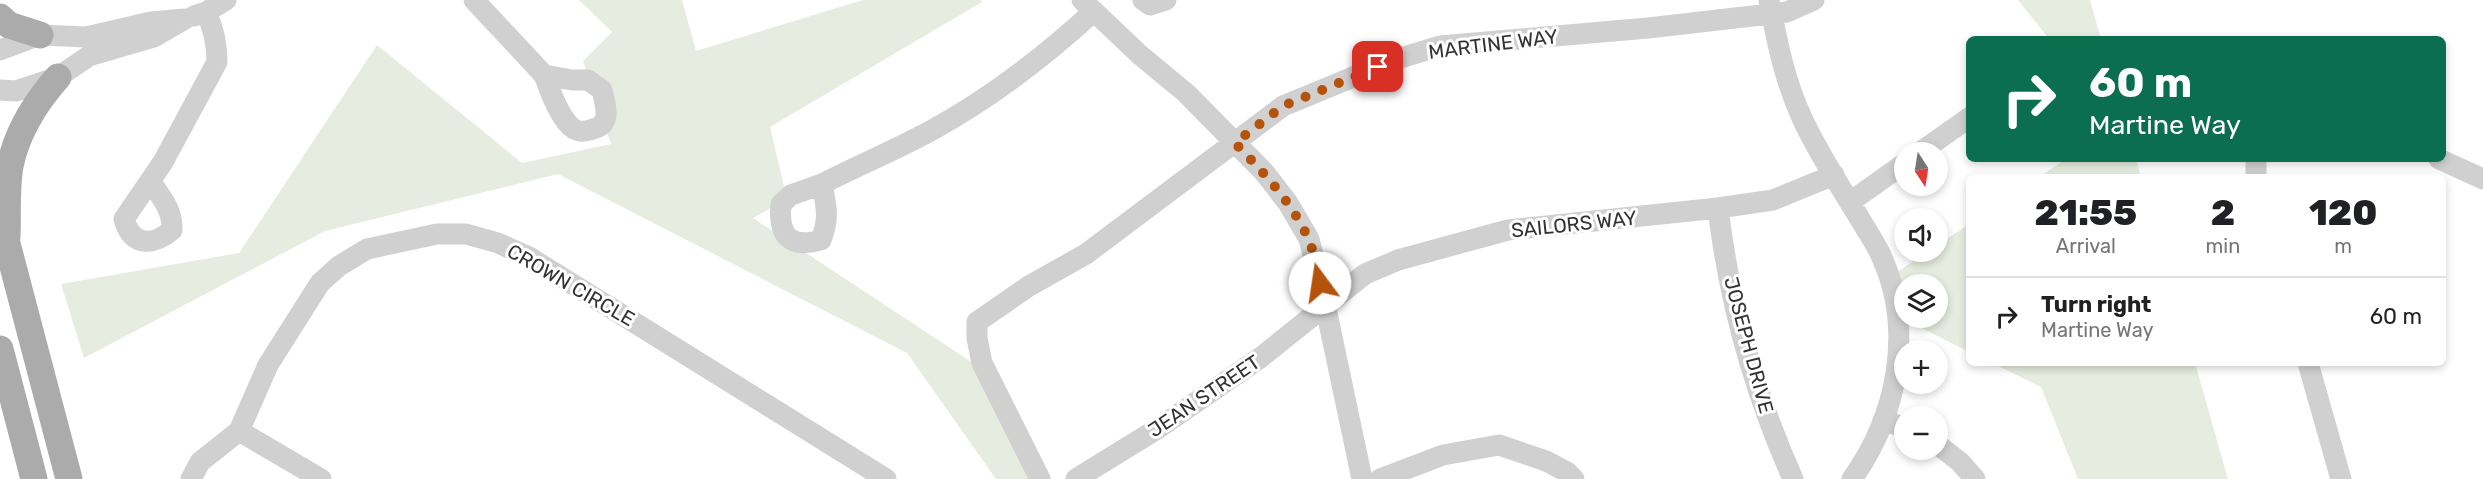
<!DOCTYPE html>
<html lang="en">
<head>
<meta charset="utf-8">
<style>
	:root { --surface:#fff; --page:#f6f6f6; --text:#202124; --muted:#757577; --line:#e0e0e0 }
	body { margin:0; font-family:Rubik,sans-serif; background:var(--page); color:var(--text); height:100vh; display:flex; flex-direction:column; font-size:22px; white-space:nowrap }
	* { box-sizing:border-box; margin:0 }
	p { font-size:20px; color:var(--muted) }
	.icon { flex:none; width:33px; height:33px; fill:none; stroke:currentColor; stroke-width:2; stroke-linecap:round; stroke-linejoin:round }
	.map { position:relative; flex:1; overflow:hidden }
	.drawer { position:absolute; left:1966px; top:174px; width:480px; height:192px; display:flex; flex-direction:column; background:var(--surface); border-radius:9px; box-shadow:0 3px 9px #0003 }
	.drawer>* { flex:none }
	.hud { position:absolute; left:1966px; top:36px; width:480px; height:126px; border-radius:9px; box-shadow:0 3px 9px #0003; background:#0b6e4f; color:#fff; overflow:hidden }
	.needle { width:39px; rotate:168deg }
	.tools { position:absolute; left:1894px; top:142px; display:grid; gap:12px }
	.tools a { display:grid; place-items:center; width:54px; height:54px; border-radius:50%; background:var(--surface); box-shadow:0 3px 9px #0003; font-size:30px }
	.pin { position:absolute; display:grid; place-items:center; width:51px; height:51px; color:#fff; margin:-26px; border-radius:12px; box-shadow:0 3px 9px #0006 }
	.me { position:absolute; width:66px; margin:-33px; rotate:346deg; stroke-linejoin:round; filter:drop-shadow(0 0 4px #0008) }
	.turn { display:flex; align-items:center; gap:21px; height:126px; padding:0 24px; font-size:27px }
	.turn .icon { width:78px; height:78px; stroke-width:2.5 }
	.turn b { display:block; font-size:42px; line-height:51px }
	.eta { display:flex; justify-content:space-evenly; align-items:center; height:102px; text-align:center }
	.eta b { font-size:36px; font-weight:800; line-height:42px }
	ul { padding:0; list-style:none }
	li { display:flex; align-items:center; gap:18px; height:78px; padding:0 24px; border-top:2px solid var(--line) }
	li div { flex:1 }
	li b { display:block; font-size:22px }
	li em { font-style:normal }
	.map>svg:first-child { display:block }
	.green { fill:#e6ecdf; fill-rule:evenodd }
	.lines { fill:none; stroke-linecap:round; stroke-linejoin:round }
	.minor { stroke:#d0d0d0; stroke-width:21 }
	.major { stroke:#ababab; stroke-width:27 }
	.route { stroke:#b45309; stroke-width:10; stroke-dasharray:0 18 }
	.labels { text-anchor:middle; stroke-width:6; stroke-linejoin:round; paint-order:stroke }
	.street-label { font-size:20px; fill:#333; stroke:#fff }
</style>
</head>
<body>
<div class="map">
<svg width="2483" height="479" viewBox="0 0 2483 479">
	<rect width="100%" height="100%" fill="#fff"/>
	<path class="green" d="M579,0H682L696,51L863,0H981L982,2L770,127L787,199L753,218L979,367L1030,479H996L907,353L558,174L325,231L84,358L61,284L239,253L377,45L522,163L611,144L583,61L612,32Z
		M2018,0H2090L2101,39H2046V35Z
		M2066,159H2136L2141,177H2039Z
		M1969,224V352L1902,318L1891,276L1927,252H1938V245ZM1905,285H1938V318H1905Z
		M1992,363H2195L2228,479H2078L2041,387Z"/>
	<g class="lines">
		<path class="minor" d="M474,0L544,75
			M1082,0L1140,55L1186,93L1264,172L1288,203L1309,239L1325,304L1362,479
			M1143,0L1150,5L1166,0
			M1769,0C1777,41 1784,79 1802,118C1819,155 1842,189 1863,224C1870,236 1878,247 1883,260C1914,332 1897,416 1852,479
			M194,16L206,12L226,0
			M0,50L40,35L86,37L151,22L185,19L154,37L89,56L58,77L16,91L0,90
			M544,75L572,80H588L602,90C605,105 613,124 593,129C586,131 581,133 574,129C560,120 550,91 544,75Z
			M1919,153L1970,117
			M2256,159V177
			M2439,159L2483,179
			M150,181L163,162L217,62C217,43 214,29 206,12
			M150,181C161,197 173,210 172,230C153,246 132,247 124,219Z
			M822,184C859,165 898,149 934,129C992,97 1044,57 1093,12
			M822,184C826,206 830,217 821,240C789,249 778,235 781,204L791,195Z
			M1850,202L1905,163
			M1718,208C1729,301 1755,394 1793,479
			M2308,363L2341,479
			M1883,420L1905,428
			M239,431L321,479
			M1938,445L1960,462L1975,479
			M191,479L200,462L239,431L268,365L320,283L339,266L367,249L437,234H466L498,243L529,257L886,479
			M1040,479L982,363L977,338V322L1029,286L1086,254L1283,106L1397,59L1440,46L1648,28L1787,12L1814,0
			M1076,479L1157,429L1260,358L1365,274L1398,260L1508,230L1718,208L1773,200L1834,175
			M1380,479L1443,455L1499,445L1546,461L1567,472L1574,479"/>
		<path class="major" d="M0,17L9,25L40,35
			M0,217L69,479
			M7,237C8,214 6,189 10,166C17,131 35,103 58,77
			M0,349L34,479"/>
	</g>
	<g class="lines">
		<path class="route" d="M1320,283C1316,268 1314,251 1308,238C1291,201 1263,172 1235,143L1283,106L1378,67"/>
	</g>
	<g class="labels">
		<g class="street-label">
			<text transform="translate(1493 44) rotate(-7)" y="7">MARTINE WAY</text>
			<text transform="translate(1574 224) rotate(-6)" y="7">SAILORS WAY</text>
			<text transform="translate(571 285) rotate(30)" y="7">CROWN CIRCLE</text>
			<text transform="translate(1749 345) rotate(75)" y="7">JOSEPH DRIVE</text>
			<text transform="translate(1204 396) rotate(-34)" y="7">JEAN STREET</text>
		</g>
	</g>
</svg>
<div class="tools">
<a><svg class="needle" viewBox="-14 -14 28 28"><path d="M0-13l5 13h-10z" fill="#e53935"/><path d="M0 13l5-13h-10z" fill="#757577"/></svg></a>
<a><svg class="icon" aria-label="sound" viewBox="0 0 24 24"><path d="M4 9h4l5-4v14l-5-4H4zM17 9q2 3 0 6"/></svg></a>
<a><svg class="icon" aria-label="layers" viewBox="0 0 24 24"><path d="M12 4l9 5-9 5-9-5zM3 14l9 5 9-5"/></svg></a>
<a>+</a>
<a>−</a>
</div>
<div class="pin" style="left:1378px;top:67px;background:#d93025"><svg class="icon" aria-label="arrive" viewBox="0 0 24 24"><path d="M6 21V4h12l-3 4 3 4H6"/></svg></div>
<svg class="me" style="left:1320px;top:283px" viewBox="-20 -20 40 40"><circle r="19" fill="#fff"/><path d="M0-13L10 11 0 6-10 11z" fill="#b45309"/></svg>
<div class="hud">
<div class="turn"><svg class="icon" aria-label="right" viewBox="0 0 24 24"><path d="M7 20v-9h11M14 6l5 5-5 5"/></svg><div><b>60 m</b>Martine Way</div></div>
</div>
<section class="drawer">
<div class="eta">
<div><b>21:55</b><p>Arrival</p></div>
<div><b>2</b><p>min</p></div>
<div><b>120</b><p>m</p></div>
</div>
<ul>
<li><svg class="icon" aria-label="right" viewBox="0 0 24 24"><path d="M7 20v-9h11M14 6l5 5-5 5"/></svg><div><b>Turn right</b><p>Martine Way</p></div><em>60 m</em></li>
</ul>
</section>
</div>
</body>
</html>
